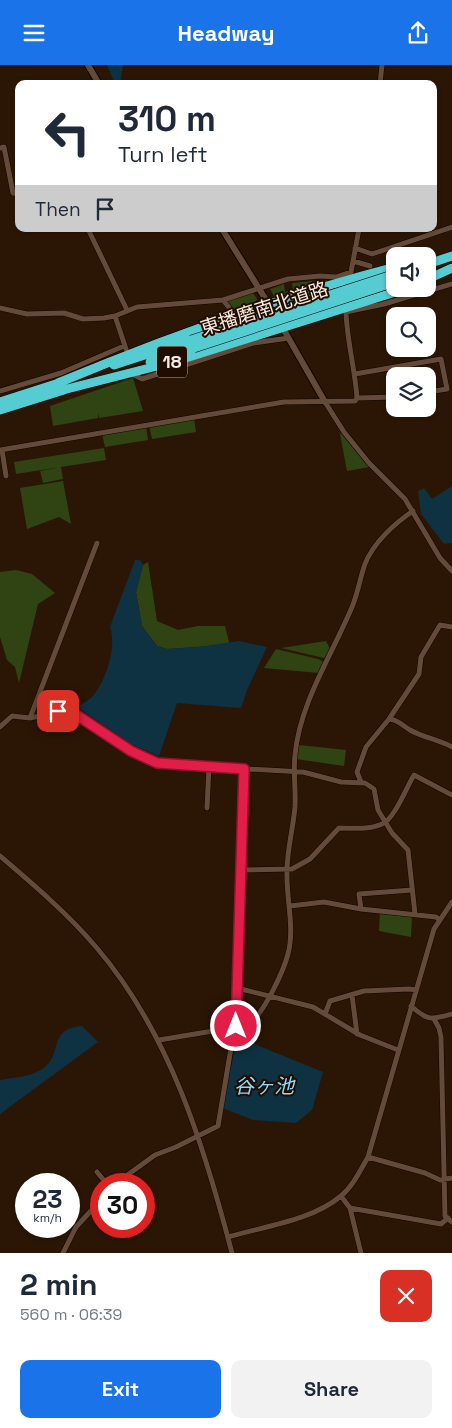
<!DOCTYPE html>
<html lang="en">
<head>
<meta charset="utf-8">
<style>
	:root { --surface:#fff; --page:#f2f2f3; --text:#1f2937; --muted:#747a83; --accent:#1a73e8 }
	body { margin:0; font-family:"Space Grotesk","Noto Sans JP",sans-serif; background:var(--page); color:var(--text); height:100vh; display:flex; flex-direction:column; font-size:19px; white-space:nowrap }
	* { box-sizing:border-box; margin:0 }
	p { font-size:16px; color:var(--muted) }
	.icon { flex:none; width:28px; height:28px; fill:none; stroke:currentColor; stroke-width:2; stroke-linecap:round; stroke-linejoin:round }
	.map { position:relative; height:1188px; overflow:hidden }
	.details { display:flex; flex-direction:column; background:var(--surface); flex:1 }
	.details>* { flex:none }
	.guide { position:absolute; left:15px; top:15px; width:422px; height:152px; border-radius:10px; box-shadow:0 1px 4px #0004; background:#fff; color:var(--text); overflow:hidden }
	.tools { position:absolute; left:386px; top:182px; display:grid; gap:10px }
	.tools a { display:grid; place-items:center; width:50px; height:50px; border-radius:10px; background:var(--surface); box-shadow:0 1px 4px #0004; font-size:25px }
	.speed { position:absolute; left:15px; top:1108px; display:flex; gap:10px; font-size:25px; font-weight:700; text-align:center }
	.speed>* { display:grid; place-content:center; width:65px; height:65px; border-radius:50%; background:var(--surface); box-shadow:0 1px 4px #0004; line-height:1 }
	.speed small { font-size:12px; font-weight:400 }
	.speed .limit { border:8px solid #d22; background:#fff; color:#111 }
	.pin { position:absolute; display:grid; place-items:center; width:42px; height:42px; color:#fff; margin:-21px; border-radius:10px; box-shadow:0 2px 8px #0006 }
	.me { position:absolute; width:55px; margin:-28px; rotate:0deg; stroke-linejoin:round; filter:drop-shadow(0 0 4px #0008) }
	.turn { display:flex; align-items:center; gap:18px; height:105px; padding:0 20px; font-size:22px }
	.turn .icon { width:65px; height:65px; stroke-width:2.5 }
	.turn b { display:block; font-size:35px; line-height:42px }
	.then { display:flex; align-items:center; height:48px; padding:0 20px; background:#0003; gap:10px; font-size:19px }
	.round { display:grid; place-items:center; flex:none; width:52px; height:52px; border-radius:10px; background:var(--page) }
	.summary { display:flex; align-items:center; justify-content:space-between; height:85px; padding:0 20px }
	h1 { font-size:30px; font-weight:800; line-height:38px }
	.button { display:flex; gap:10px; margin-top:auto; padding:10px 20px }
	.button a { flex:1; height:58px; border-radius:10px; background:var(--accent); color:#fff; font-size:20px; font-weight:800; line-height:58px; text-align:center }
	.button a+a { background:var(--page); color:var(--text) }
	header { display:flex; justify-content:space-between; align-items:center; height:65px; padding:0 20px; background:var(--accent); color:#fff; font-size:22px; font-weight:800 }
	.map>svg:first-child { display:block }
	.green { fill:#2f4412 }
	.water { fill:#0e3241 }
	.lines { fill:none; stroke-linecap:round; stroke-linejoin:round }
	.minor-casing { stroke:#120300; stroke-width:6 }
	.tertiary-casing { stroke:#120300; stroke-width:8 }
	.motorway-casing { stroke:#120300; stroke-width:10 }
	.minor { stroke:#644b39; stroke-width:5 }
	.tertiary { stroke:#644b39; stroke-width:6 }
	.motorway { stroke:#54ccd2; stroke-width:9 }
	.motorway-bridge-casing { stroke:#120300; stroke-width:10; stroke-linecap:butt }
	.motorway-bridge { stroke:#54ccd2; stroke-width:9 }
	.route-casing { stroke:#92132f; stroke-width:12 }
	.route { stroke:#e11d48; stroke-width:9 }
	.labels { text-anchor:middle; stroke-width:4; stroke-linejoin:round; paint-order:stroke }
	.shield { fill:#210d00; stroke:#b9a89e; stroke-width:1 }
	.shield-label { font-size:18px; font-weight:bold; fill:#faebe1 }
	.street-label { font-size:19px; fill:#faebe1; stroke:#210d00 }
	.water-label { font-size:20px; font-style:italic; fill:#8edbff; stroke:#210d00 }
</style>
</head>
<body>
<header><svg class="icon" aria-label="menu" viewBox="0 0 24 24"><path d="M4 6h16M4 12h16M4 18h16"/></svg>Headway<svg class="icon" aria-label="share" viewBox="0 0 24 24"><path d="M12 15V3M7 8l5-5 5 5M5 13v7h14v-7"/></svg></header>
<div class="map">
<svg width="452" height="1188" viewBox="0 0 452 1188">
	<rect width="100%" height="100%" fill="#2b1605"/>
	<path class="green" d="M321,215L330,216L275,233L270,224L284,219L285,227L293,225L292,218Z
		M253,228L257,234L255,241L235,246L227,236Z
		M133,313L143,346L99,353L98,347V353L53,361L50,341Z
		M194,353L196,367L152,374L149,361Z
		M146,361L148,375L105,382L102,369Z
		M342,368L369,402L347,406L340,369Z
		M104,383L106,395L16,409L14,397L59,390L60,395L59,390Z
		M61,402L63,414L43,418L40,406Z
		M63,416L71,459L59,452L27,464L20,423Z
		M148,497L157,556L178,565L198,561H225L229,577L225,580L167,584L157,581L142,561L136,527L143,500Z
		M16,505L32,509L55,528L38,539L19,618L15,602L7,595L0,572V507Z
		M326,576L331,586L324,593L281,583Z
		M276,584L318,594L324,597L319,608L264,603Z
		M299,680L346,685L344,701L296,694Z
		M380,848L412,852L411,872L379,866Z"/>
	<path class="water" d="M107,0H123L120,19H115Z
		M452,421V478L444,479L421,449L418,426L424,423L432,434Z
		M135,495H140L143,500L136,527L142,561L157,581L167,584L198,582L239,576L267,582L247,625L241,643L177,638L159,691L131,679L77,642C82,639 89,635 93,631C106,615 117,582 110,562Z
		M82,961L98,977L0,1049V1015C16,1012 37,1012 48,999C61,984 50,964 82,961Z
		M237,972L323,1007L312,1045L296,1058L253,1055L223,1043Z"/>
	<g class="lines">
		<g class="minor-casing">
			<path id="minor" d="M380,19L382,0
				M0,83L4,82L13,128L19,129
				M88,164L127,245
				M355,183L372,189L452,162
				M353,196L370,201
				M223,235L235,250
				M0,243L27,249L64,248L83,254L104,253L115,251L137,242L223,235L288,214L320,211L336,212L351,207L359,164
				M115,251L126,284
				M355,309L441,294L447,324L428,327
				M134,310L142,314L253,278L289,273
				M0,326L61,308L124,281
				M357,333L395,332
				M325,337L344,367L369,398L405,434L440,493L452,506
				M0,385L284,337L355,336L357,333C355,304 347,276 346,247L384,239L452,219
				M2,385L6,411
				M30,653L97,478
				M389,654C397,654 403,661 410,665C422,672 439,675 452,682
				M0,662L12,651L30,653L69,645L131,686L157,699L303,707L341,717L365,718L374,724L378,745L392,768L408,785L415,849
				M361,717L357,707L366,682L389,654L419,609L421,592L440,560L452,562
				M207,743L209,702
				M0,791C34,820 68,849 96,882C170,968 204,1081 232,1188
				M240,805L292,804L310,794L339,763C353,763 369,765 382,759C394,755 407,721 414,710L452,730
				M290,841L324,837L361,844L436,852L440,855
				M361,844L359,829L412,825
				M237,923L313,942L360,970L398,985
				M352,930L357,969
				M411,941C428,956 431,955 452,949
				M325,949L330,936L364,926L409,924L416,925
				M434,954L439,963L441,972L445,1151L452,1157
				M159,975L225,964L237,967L244,704
				M368,1092L425,1108L440,1115L452,1113
				M97,1107L107,1119
				M115,1119L155,1090L176,1082L218,1061L232,977C238,964 244,965 253,956C266,942 283,908 288,889C295,862 286,834 287,806C287,785 293,764 295,742C296,725 293,707 295,690C300,637 332,590 352,542C358,528 360,513 365,499C373,478 395,458 413,446
				M341,1131L350,1143L361,1188
				M350,1143L441,1159L448,1153
				M228,1172C265,1161 311,1156 341,1131C353,1121 360,1106 368,1092L434,864L452,837
				M63,1188L76,1162L101,1135"/>
		</g>
		<g class="tertiary-casing">
			<path id="tertiary" d="M88,0L99,19
				M222,164L276,251
				M281,260L325,337"/>
		</g>
		<g class="motorway-casing">
			<path id="motorway" d="M428,199L452,191
				M428,214L452,203
				M150,297L194,283
				M114,300L191,275
				M58,318C168,272 280,232 395,202
				M59,326L173,297L405,224
				M0,337L62,317
				M0,345L64,325"/>
		</g>
		<use href="#minor" class="minor"/>
		<use href="#tertiary" class="tertiary"/>
		<use href="#motorway" class="motorway"/>
		<g class="motorway-bridge-casing">
			<path id="motorway-bridge" d="M191,275L395,209
				M194,283L395,217"/>
		</g>
		<use href="#motorway-bridge" class="motorway-bridge"/>
	</g>
	<g class="lines">
		<g class="route-casing">
			<path id="route" d="M58,646L69,645L131,686L157,698L244,704L236,961"/>
		</g>
		<use href="#route" class="route"/>
	</g>
	<g class="labels">
		<rect class="shield" x="157" y="281.5" width="30" height="31" rx="4"/>
		<g class="shield-label">
			<text x="172" y="303">18</text>
		</g>
		<g class="street-label">
			<text transform="translate(264 243) rotate(-18)" y="7">東播磨南北道路</text>
		</g>
		<g class="water-label">
			<text x="264" y="1028">谷ヶ池</text>
		</g>
	</g>
</svg>
<div class="tools">
<a><svg class="icon" aria-label="sound" viewBox="0 0 24 24"><path d="M4 9h4l5-4v14l-5-4H4zM17 9q2 3 0 6"/></svg></a>
<a><svg class="icon" aria-label="search" viewBox="0 0 24 24"><circle cx="10" cy="10" r="6"/><path d="M15 15l6 6"/></svg></a>
<a><svg class="icon" aria-label="layers" viewBox="0 0 24 24"><path d="M12 4l9 5-9 5-9-5zM3 14l9 5 9-5"/></svg></a>
</div>
<div class="speed"><div>23<small>km/h</small></div><div class="limit">30</div></div>
<div class="pin" style="left:58px;top:646px;background:#d93025"><svg class="icon" aria-label="arrive" viewBox="0 0 24 24"><path d="M6 21V4h12l-3 4 3 4H6"/></svg></div>
<svg class="me" style="left:236px;top:961px" viewBox="-20 -20 40 40"><circle r="17" fill="#e11d48" stroke="#fff" stroke-width="3"/><path d="M0-11L8 9 0 5-8 9z" fill="#fff"/></svg>
<div class="guide">
<div class="turn"><svg class="icon" aria-label="left" viewBox="0 0 24 24"><path d="M17 20v-9H6M10 6l-5 5 5 5"/></svg><div><b>310 m</b>Turn left</div></div>
<div class="then">Then<svg class="icon" aria-label="arrive" viewBox="0 0 24 24"><path d="M6 21V4h12l-3 4 3 4H6"/></svg></div>
</div>
</div>
<section class="details">
<div class="summary"><div><h1>2 min</h1><p>560 m · 06:39</p></div><a class="round" style="background:#d93025;color:#fff"><svg class="icon" aria-label="close" viewBox="0 0 24 24"><path d="M6 6l12 12M18 6L6 18"/></svg></a></div>
<div class="button"><a>Exit</a><a>Share</a></div>
</section>
</body>
</html>
